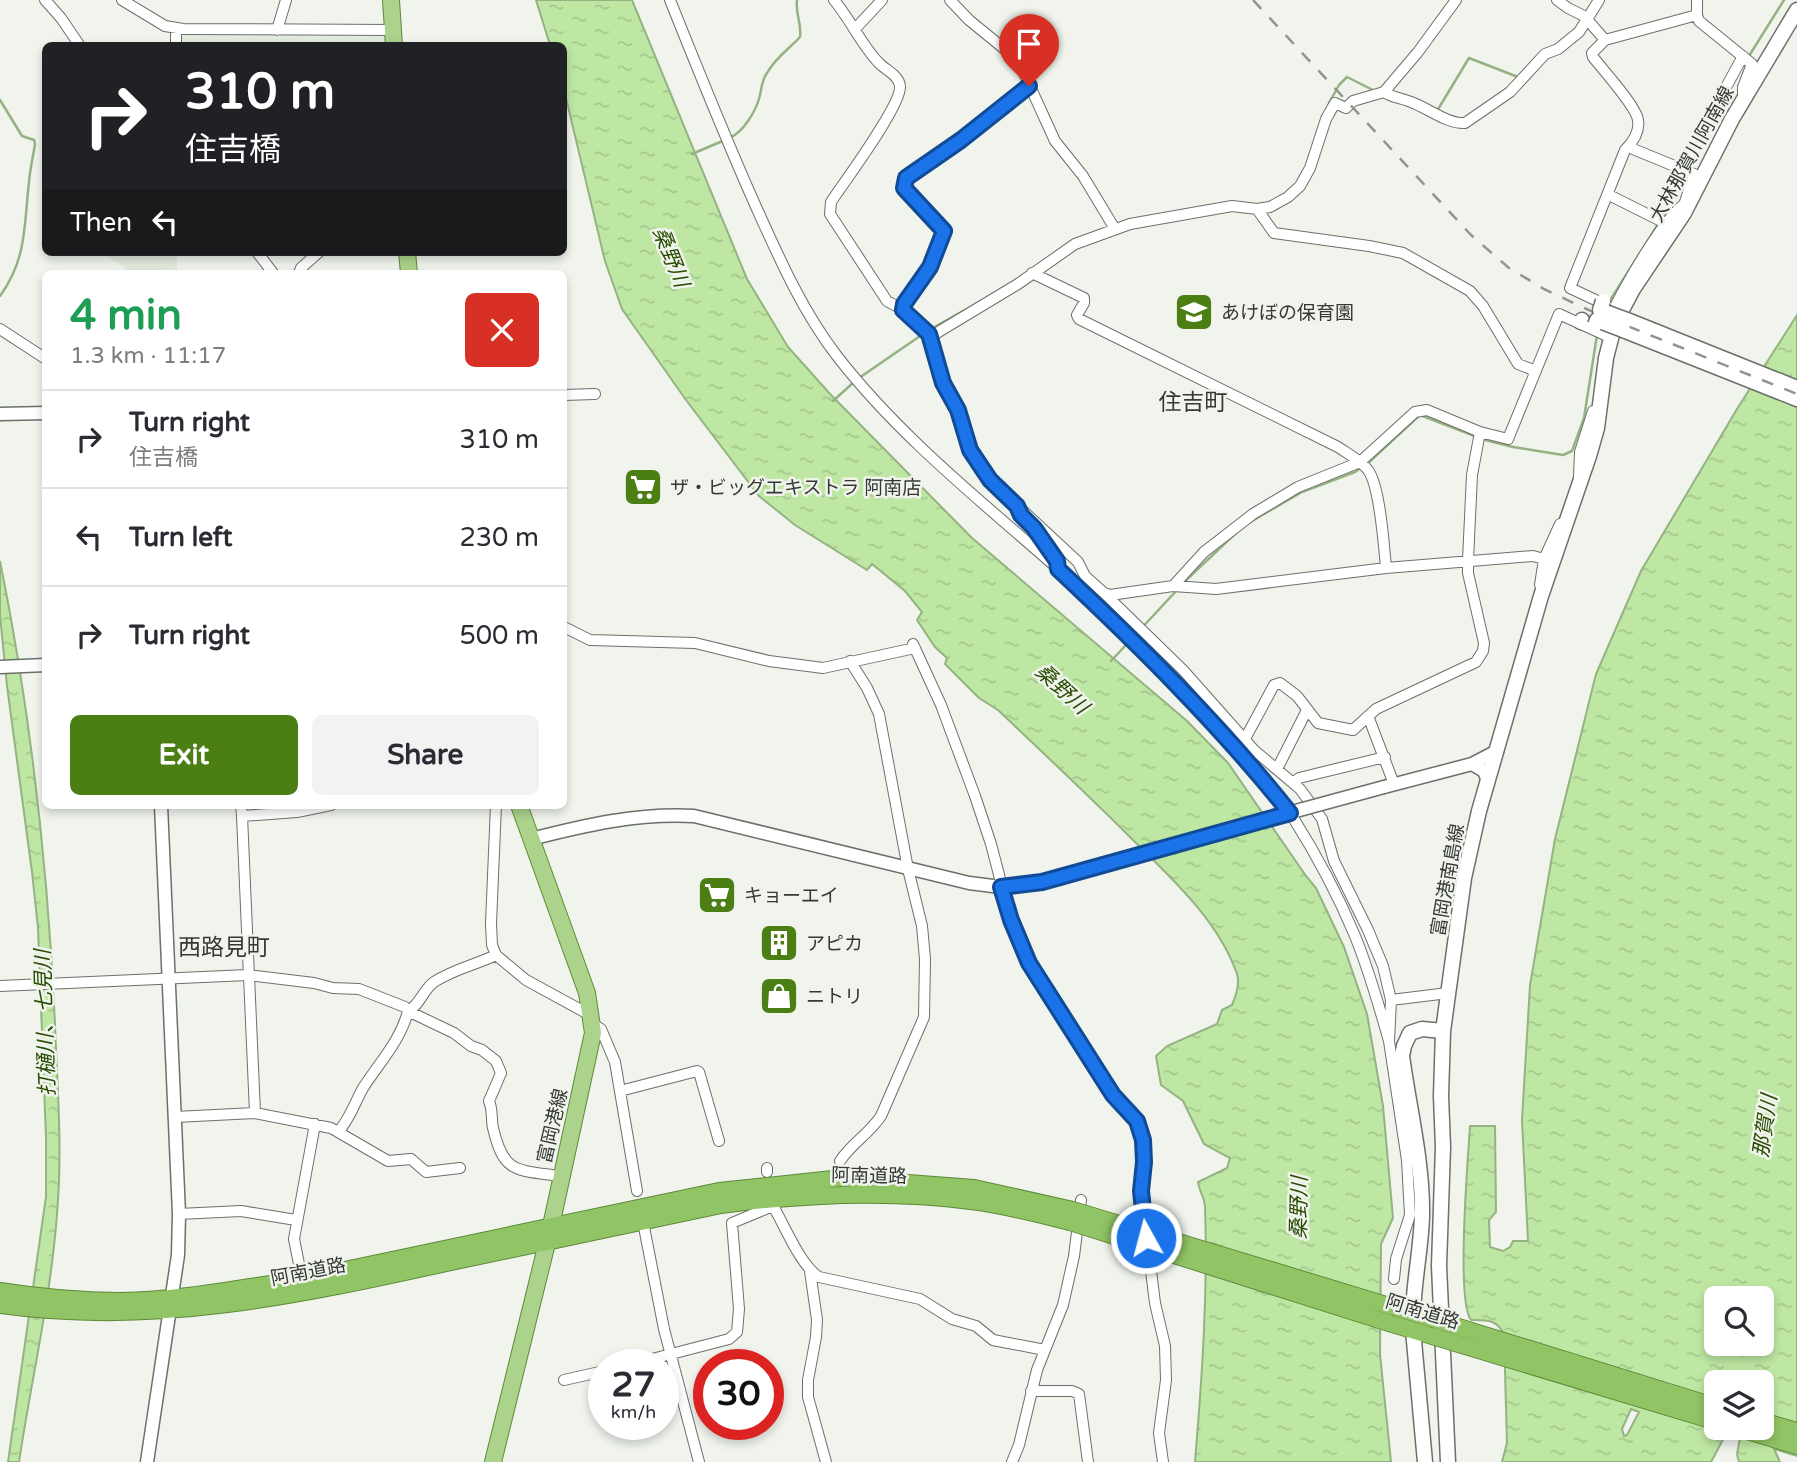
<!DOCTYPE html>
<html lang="en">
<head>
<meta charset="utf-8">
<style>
	:root { --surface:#fff; --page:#f2f2f3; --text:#2b2b33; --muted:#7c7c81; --line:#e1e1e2; --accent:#4b7f14 }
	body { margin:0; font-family:"Varela Round","Noto Sans JP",sans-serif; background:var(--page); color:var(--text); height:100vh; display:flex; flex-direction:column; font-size:26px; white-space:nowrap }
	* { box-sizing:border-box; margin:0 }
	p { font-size:23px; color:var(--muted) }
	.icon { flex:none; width:38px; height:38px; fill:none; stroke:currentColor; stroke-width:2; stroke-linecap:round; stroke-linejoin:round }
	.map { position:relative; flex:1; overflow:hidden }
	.panel { position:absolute; left:42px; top:270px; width:525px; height:539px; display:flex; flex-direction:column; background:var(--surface); border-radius:10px; box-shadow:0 4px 10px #0003 }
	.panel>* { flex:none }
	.guide { position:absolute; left:42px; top:42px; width:525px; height:214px; border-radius:10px; box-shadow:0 4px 10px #0003; background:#202124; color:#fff; overflow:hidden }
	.buttons { position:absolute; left:1704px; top:1286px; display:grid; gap:14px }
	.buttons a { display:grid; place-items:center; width:70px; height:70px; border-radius:10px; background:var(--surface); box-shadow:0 4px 10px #0003; font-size:35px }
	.speed { position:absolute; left:588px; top:1349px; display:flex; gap:14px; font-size:35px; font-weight:700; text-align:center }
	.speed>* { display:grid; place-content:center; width:91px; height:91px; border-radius:50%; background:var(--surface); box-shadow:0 4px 10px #0003; line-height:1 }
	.speed small { font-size:18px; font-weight:400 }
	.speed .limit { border:10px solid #d22; background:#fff; color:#111 }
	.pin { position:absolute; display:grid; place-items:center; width:60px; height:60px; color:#fff; margin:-72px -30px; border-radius:50% 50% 50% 0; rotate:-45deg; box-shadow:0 0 7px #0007 }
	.pin .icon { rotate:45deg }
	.me { position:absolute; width:77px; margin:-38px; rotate:353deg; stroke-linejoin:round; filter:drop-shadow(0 0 5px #0008) }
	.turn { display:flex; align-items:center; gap:24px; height:147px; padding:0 28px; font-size:32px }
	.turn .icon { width:91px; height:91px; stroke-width:2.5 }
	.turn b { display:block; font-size:49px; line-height:60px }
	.then { display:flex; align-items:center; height:66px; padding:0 28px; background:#0003; gap:14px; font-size:26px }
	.round { display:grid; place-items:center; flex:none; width:74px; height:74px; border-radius:10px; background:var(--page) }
	.headline { display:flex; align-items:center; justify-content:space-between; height:119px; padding:0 28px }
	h1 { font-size:42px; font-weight:700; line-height:52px; color:#1e9e55 }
	.action { display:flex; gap:14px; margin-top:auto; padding:14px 28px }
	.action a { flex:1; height:80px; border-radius:10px; background:var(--accent); color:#fff; font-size:28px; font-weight:700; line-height:80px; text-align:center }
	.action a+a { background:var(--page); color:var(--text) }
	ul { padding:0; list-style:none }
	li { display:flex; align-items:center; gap:21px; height:98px; padding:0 28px; border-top:2px solid var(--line) }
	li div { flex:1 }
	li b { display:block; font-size:26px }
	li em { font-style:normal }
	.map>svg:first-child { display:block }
	.built { fill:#e2ebde }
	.water { fill:url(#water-ripples); stroke:#95b282; stroke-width:2; fill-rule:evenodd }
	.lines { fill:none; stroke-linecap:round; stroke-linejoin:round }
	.stream { stroke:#95b282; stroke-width:2.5 }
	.minor-casing { stroke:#6c706a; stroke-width:12 }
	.tertiary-casing { stroke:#6c706a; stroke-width:15 }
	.secondary-casing { stroke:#6c706a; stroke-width:17 }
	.primary-casing { stroke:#5f893a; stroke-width:18 }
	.trunk-casing { stroke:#5f893a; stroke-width:18 }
	.minor { stroke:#fff; stroke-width:10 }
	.tertiary { stroke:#fff; stroke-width:12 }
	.secondary { stroke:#fff; stroke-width:14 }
	.primary { stroke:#acd38b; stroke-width:16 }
	.trunk { stroke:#90c464; stroke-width:16 }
	.rail { stroke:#91948f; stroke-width:2.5; stroke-dasharray:12 12; stroke-linecap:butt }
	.tertiary-bridge-casing { stroke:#6c706a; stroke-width:15; stroke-linecap:butt }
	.secondary-bridge-casing { stroke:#6c706a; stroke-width:17; stroke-linecap:butt }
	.trunk-bridge-casing { stroke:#5f893a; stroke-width:18; stroke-linecap:butt }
	.tertiary-bridge { stroke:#fff; stroke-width:12 }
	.secondary-bridge { stroke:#fff; stroke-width:14 }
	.trunk-bridge { stroke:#90c464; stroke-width:16 }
	.route-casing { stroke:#114b97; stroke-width:18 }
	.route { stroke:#1a73e8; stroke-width:12 }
	.labels { text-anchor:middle; stroke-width:5; stroke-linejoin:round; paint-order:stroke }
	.street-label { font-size:19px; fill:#363835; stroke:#f0f4ed }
	.poi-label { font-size:19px; fill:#363835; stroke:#f0f4ed; text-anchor:start }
	.water-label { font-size:21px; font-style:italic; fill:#2a4d04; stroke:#f0f4ed }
	.quarter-label { font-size:23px; fill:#363835; stroke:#f0f4ed }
</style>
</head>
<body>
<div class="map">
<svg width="1797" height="1462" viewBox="0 0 1797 1462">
	<defs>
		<pattern id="water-ripples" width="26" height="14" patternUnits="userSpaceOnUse" patternTransform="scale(1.75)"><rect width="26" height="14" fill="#bee7a3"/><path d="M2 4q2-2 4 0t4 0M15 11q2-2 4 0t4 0" fill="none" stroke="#a4c78d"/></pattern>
	</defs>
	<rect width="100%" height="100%" fill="#f0f4ed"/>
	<path class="built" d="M386,33V46H180V34Z
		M104,252H177V270L170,269L159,273H127L124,267L105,255Z"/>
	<path class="water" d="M536,0H632L747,279L788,347L831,395L972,538L1187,721L1228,763L1306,876L1316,888L1344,947L1367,1014L1383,1106L1393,1218L1381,1244L1380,1354L1391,1462H1195C1202,1378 1208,1292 1205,1207C1205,1198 1199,1191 1198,1182L1227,1168L1230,1158L1204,1144L1183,1101L1161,1085L1156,1056L1167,1046L1217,1024L1222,1010L1232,1005C1236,996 1240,984 1237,974C1218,919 1169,876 1129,836C1086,793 1042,752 998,710L979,698L945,664L947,658L935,647L917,620L922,612L905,591L872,564L867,570L795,525L759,496L686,400L622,309L605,261L564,90V46L550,45Z
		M1797,315V1456L1774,1449L1780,1462H1739L1737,1454L1740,1438L1726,1434L1711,1462H1502L1507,1443L1504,1336C1499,1319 1486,1320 1471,1320C1456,1301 1468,1158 1470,1126H1495L1496,1212L1489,1220L1490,1247L1503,1251L1510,1247L1513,1241H1528L1522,1120L1530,985L1555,839L1596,674L1641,571L1737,409ZM1717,1298H1762V1344H1717ZM1717,1382H1762V1428H1717ZM1631,1409L1639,1412L1627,1435L1624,1436L1622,1429Z
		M0,561C31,714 48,869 55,1024C57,1083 62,1141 58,1200C53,1288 32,1375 19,1462H8L46,1197V1137L38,928L32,872L7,686L0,615Z"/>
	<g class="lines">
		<path class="stream" d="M1749,56L1784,0
			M0,100L22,136L34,140L35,144C33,157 30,169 29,182C24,225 27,259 0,296
			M1329,103L1339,85L1347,77L1375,91
			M1437,111L1469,58L1518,77
			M731,137C743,132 755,112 759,99C762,89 761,81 767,73C776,57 788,50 800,37C802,24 795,13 797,0
			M692,154L725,140
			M1689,167L1698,148
			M1609,302L1672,202L1686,173
			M929,330L981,301
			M859,378L923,334
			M833,401L854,382
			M1367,464L1420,415L1485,440L1513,447L1563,455L1572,451L1584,418L1597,335
			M1252,521L1302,492L1355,472L1362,467
			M1182,584L1236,533
			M1111,661L1178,589"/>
		<g class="minor-casing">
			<path id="minor" d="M45,0L61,18L80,46
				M122,0L165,26L183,29L393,30
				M670,0C698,70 726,140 757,209C780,260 803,312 837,356C899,436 981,501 1056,567C1101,608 1143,651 1186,694C1223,732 1263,771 1292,816C1316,854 1338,895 1355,936C1369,970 1379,1006 1389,1041
				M834,0C850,19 861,44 878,62C885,70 899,75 900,86C902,105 844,182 831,202L830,214L887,301L909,313L929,334L943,383L958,410L970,451L990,480L1078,562L1085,576L1104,593L1110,595L1173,586L1216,589L1386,568L1533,556L1544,559
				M950,0L969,20L1018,60L1055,141L1083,176L1115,229
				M1557,0L1568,8L1584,16L1605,40
				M1697,0V15L1699,21L1752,64L1743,87V94
				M855,29L882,0
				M277,30L286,0
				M176,46V28
				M1384,92C1393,98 1402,98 1411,102C1428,108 1447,124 1465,123L1510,92L1545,54L1558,49L1579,32L1599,0
				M1630,145L1633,149L1694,174L1685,202
				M1682,168L1743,56
				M1609,195L1665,223
				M1257,209L1274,233L1369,246L1403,253L1470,291L1483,306L1518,364L1536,371
				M257,252L273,273
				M299,273L301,268L319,252
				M1032,273L1084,298V303L1077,315L1079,319L1338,447C1348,454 1360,460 1368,470C1380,486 1384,546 1386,568
				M1606,305L1570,288L1625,150C1633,142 1640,132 1638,120C1636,106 1603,70 1593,57L1592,53L1605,40L1697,15
				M903,310L904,304L930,267L944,231L904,188L906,178L962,140L1029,86
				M1609,320C1616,300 1671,204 1689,202
				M0,329L46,359
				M930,337L1018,284L1075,244L1130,224L1232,206L1257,209L1270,207L1288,197L1300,186L1310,168L1326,119L1335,103L1346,108L1353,101L1384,92L1418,52L1456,0
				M564,395L595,394
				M1480,432L1508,439L1559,314L1605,335
				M1579,477L1580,452L1593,411
				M1029,524L1057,561V566
				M1540,585L1544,559L1560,524
				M1173,586L1204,552L1253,514L1298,487L1360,462L1415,412L1427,410L1480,432L1472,475L1468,560V573L1484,643L1483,651L1476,662L1376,709L1353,730L1318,723L1297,696L1280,683L1274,685L1246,737
				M1105,594L1183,670L1254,750L1300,789L1322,819L1334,861L1368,930L1383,966L1391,1000L1389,1041L1407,1160L1410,1215L1396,1259L1394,1279
				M564,627L590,640L695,643L769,661L823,668L915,648
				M913,644L941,705L975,796L991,844L1011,921L1029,963L1113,1095L1137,1121L1143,1141L1144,1162L1141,1191L1155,1303L1165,1346L1166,1380L1159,1433L1163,1462
				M1368,716L1394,784
				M1277,769L1307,710
				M1293,783L1299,778L1385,757
				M241,805L242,816L297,812L331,805
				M496,805L491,923L492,945L496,955L526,980L592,1016
				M242,816L255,1113
				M0,986L248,975L314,983L333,988L359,989L405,1007L408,1011L454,1033L471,1046L482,1050L496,1061L501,1073L489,1101C493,1110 491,1119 493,1128C503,1170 513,1170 552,1175
				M1391,1000L1448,993
				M593,1024L601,1029L615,1062L637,1191
				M620,1091L697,1071L699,1072L719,1141
				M175,1117L255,1113L331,1128L338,1132C350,1119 355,1102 363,1088C379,1063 401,1040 408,1011C420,1005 423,990 434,982C454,969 475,965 496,955
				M338,1132L388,1161L411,1159L426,1172L460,1168
				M840,1161C851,1144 869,1134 881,1116L924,1017L925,959L922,926L908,869L879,714L867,688L850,661
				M767,1168V1172
				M773,1206C785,1226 800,1265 819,1277L920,1299L952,1319L976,1326L993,1340L1045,1350
				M179,1214L241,1211L296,1220
				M643,1222L664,1329L699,1462
				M810,1271L817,1320L816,1337L808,1380V1397L826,1462
				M302,1279L294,1239L315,1124
				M629,1365L729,1339L737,1332L739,1309L732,1223L768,1208H775
				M564,1380L604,1371
				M1031,1391H1072L1079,1394L1088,1462
				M1012,1462L1019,1445L1037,1370L1063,1305L1074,1256L1081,1200"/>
		</g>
		<g class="tertiary-casing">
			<path id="tertiary" d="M0,414L46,413
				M0,667L46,665
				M1488,781L1484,771L1472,764L1497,751
				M1384,787L1472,764
				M531,839C586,825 637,813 694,816L969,883L1001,887L1042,882L1303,809
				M147,1462L178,1255L179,1214L161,805"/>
		</g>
		<g class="secondary-casing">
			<path id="secondary" d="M1627,320L1797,388
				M1581,322L1582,320
				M1623,330L1797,399
				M1413,1313C1414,1280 1421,1249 1422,1216C1423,1163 1409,1108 1402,1056L1404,1046L1410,1033L1422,1029L1443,1031
				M1413,1330L1425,1462
				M1448,1462L1439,1266L1443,1147L1441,1096L1443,1031L1464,878L1479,811L1541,596L1589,456L1597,428L1606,358L1615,323L1633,289L1684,213L1732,119L1797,10"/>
		</g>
		<g class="primary-casing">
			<path id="primary" d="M391,0L394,46
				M407,252L409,273
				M493,1462L549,1235L593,1033L587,993L519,805"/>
		</g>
		<g class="trunk-casing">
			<path id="trunk" d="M0,1291C38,1297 80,1301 119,1301C180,1300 242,1288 302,1279L719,1191L842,1178L974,1188L1073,1210
				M0,1305C155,1327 301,1295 451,1262C541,1243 631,1224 721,1205C805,1194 888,1190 971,1201C1005,1205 1038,1214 1070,1222
				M1393,1307L1433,1319
				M1392,1324L1432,1336
				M1762,1421L1797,1431
				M1737,1428L1797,1446"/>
		</g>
		<use href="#minor" class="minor"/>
		<use href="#tertiary" class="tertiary"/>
		<use href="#secondary" class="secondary"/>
		<use href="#primary" class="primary"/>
		<use href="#trunk" class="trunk"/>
		<path class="rail" d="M1253,0L1471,235L1509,268L1544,289L1595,313L1797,394"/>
		<g class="tertiary-bridge-casing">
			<path id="tertiary-bridge" d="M1303,809L1384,787"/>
		</g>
		<g class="secondary-bridge-casing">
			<path id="secondary-bridge" d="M1603,301L1600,310L1627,320
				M1595,325L1597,320L1623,330"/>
		</g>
		<g class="trunk-bridge-casing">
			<path id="trunk-bridge" d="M1073,1210L1393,1307
				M1070,1222L1392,1324
				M1433,1319L1717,1407
				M1432,1336L1717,1422"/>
		</g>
		<use href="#tertiary-bridge" class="tertiary-bridge"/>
		<use href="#secondary-bridge" class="secondary-bridge"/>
		<use href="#trunk-bridge" class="trunk-bridge"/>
	</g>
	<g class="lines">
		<g class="route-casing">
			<path id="route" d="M1029,86L961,140L906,178L904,188L944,231L930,267L904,304L903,310L929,334L943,383L958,410L970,450L990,480L1017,506L1021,515L1034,528L1057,561L1058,569C1140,646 1220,725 1290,813L1042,882L1001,887L1011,920L1029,963L1113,1095L1137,1121L1143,1140L1144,1162L1141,1191L1146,1238"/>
		</g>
		<use href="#route" class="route"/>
	</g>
	<defs>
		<g id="school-square" transform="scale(2.0125)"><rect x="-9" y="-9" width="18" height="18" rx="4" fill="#4b7f14" stroke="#f0f4ed"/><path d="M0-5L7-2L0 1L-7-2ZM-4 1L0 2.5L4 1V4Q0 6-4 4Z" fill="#fff"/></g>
		<g id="supermarket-square" transform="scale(2.0125)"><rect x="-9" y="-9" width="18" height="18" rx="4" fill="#4b7f14" stroke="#f0f4ed"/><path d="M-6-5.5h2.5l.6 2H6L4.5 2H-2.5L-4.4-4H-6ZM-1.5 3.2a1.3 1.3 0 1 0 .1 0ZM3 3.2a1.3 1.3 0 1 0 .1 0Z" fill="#fff"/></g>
		<g id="building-square" transform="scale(2.0125)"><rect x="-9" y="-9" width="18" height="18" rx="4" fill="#4b7f14" stroke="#f0f4ed"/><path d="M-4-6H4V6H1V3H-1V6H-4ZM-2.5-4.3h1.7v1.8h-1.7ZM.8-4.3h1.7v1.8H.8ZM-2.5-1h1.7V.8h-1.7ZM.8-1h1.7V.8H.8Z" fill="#fff"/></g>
		<g id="shop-square" transform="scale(2.0125)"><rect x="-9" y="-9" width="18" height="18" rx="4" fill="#4b7f14" stroke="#f0f4ed"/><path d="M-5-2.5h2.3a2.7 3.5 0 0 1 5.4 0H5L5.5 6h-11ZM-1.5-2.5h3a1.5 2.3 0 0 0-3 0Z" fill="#fff"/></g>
	</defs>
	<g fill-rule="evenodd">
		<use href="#school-square" x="1194" y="312"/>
		<use href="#supermarket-square" x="643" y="487"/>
		<use href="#supermarket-square" x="717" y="895"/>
		<use href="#building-square" x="779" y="943"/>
		<use href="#shop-square" x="779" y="996"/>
	</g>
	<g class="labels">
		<g class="street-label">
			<text transform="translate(1691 154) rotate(-61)" y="7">大林那賀川阿南線</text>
			<text transform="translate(1447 880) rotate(-80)" y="7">富岡港南島線</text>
			<text transform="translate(552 1126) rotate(-77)" y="7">富岡港線</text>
			<text transform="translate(869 1175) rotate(1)" y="7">阿南道路</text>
			<text transform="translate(308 1271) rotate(-11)" y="7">阿南道路</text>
			<text transform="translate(1423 1311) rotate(17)" y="7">阿南道路</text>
		</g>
		<g class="poi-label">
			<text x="1221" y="319">あけぼの保育園</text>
			<text x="670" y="494">ザ・ビッグエキストラ 阿南店</text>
			<text x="744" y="902">キョーエイ</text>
			<text x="806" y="950">アピカ</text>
			<text x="806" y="1003">ニトリ</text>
		</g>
		<g class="water-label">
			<text transform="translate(671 257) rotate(68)" y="7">桑野川</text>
			<text transform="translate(1062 689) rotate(42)" y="7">桑野川</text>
			<text transform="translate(45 1023) rotate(-92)" y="7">打樋川、七見川</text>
			<text transform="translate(1765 1126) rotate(-82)" y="7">那賀川</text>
			<text transform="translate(1299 1208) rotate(-89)" y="7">桑野川</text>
		</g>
		<g class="quarter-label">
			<text x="1193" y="410">住吉町</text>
			<text x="224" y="955">西路見町</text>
		</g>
	</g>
</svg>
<div class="buttons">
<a><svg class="icon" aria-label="search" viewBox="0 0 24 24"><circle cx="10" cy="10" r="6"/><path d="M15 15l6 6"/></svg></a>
<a><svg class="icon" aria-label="layers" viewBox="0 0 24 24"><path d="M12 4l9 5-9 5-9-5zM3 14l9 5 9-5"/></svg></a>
</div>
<div class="speed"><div>27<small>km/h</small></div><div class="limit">30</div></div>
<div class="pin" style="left:1029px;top:86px;background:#d93025"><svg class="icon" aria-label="arrive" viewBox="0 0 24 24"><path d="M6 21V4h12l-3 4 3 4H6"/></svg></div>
<svg class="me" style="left:1146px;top:1238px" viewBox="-20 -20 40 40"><circle r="17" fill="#1a73e8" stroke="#fff" stroke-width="3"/><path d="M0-11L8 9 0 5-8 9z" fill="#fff"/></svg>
<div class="guide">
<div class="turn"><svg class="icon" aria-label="right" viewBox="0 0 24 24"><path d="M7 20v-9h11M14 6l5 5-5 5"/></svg><div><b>310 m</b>住吉橋</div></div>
<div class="then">Then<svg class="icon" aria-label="left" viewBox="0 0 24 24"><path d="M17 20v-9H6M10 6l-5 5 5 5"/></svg></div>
</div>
<section class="panel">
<div class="headline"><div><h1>4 min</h1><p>1.3 km · 11:17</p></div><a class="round" style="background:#d93025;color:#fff"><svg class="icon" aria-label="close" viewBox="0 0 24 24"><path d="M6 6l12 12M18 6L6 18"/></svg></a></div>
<ul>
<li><svg class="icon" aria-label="right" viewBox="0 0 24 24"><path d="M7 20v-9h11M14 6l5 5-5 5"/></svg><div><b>Turn right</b><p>住吉橋</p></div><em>310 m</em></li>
<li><svg class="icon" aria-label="left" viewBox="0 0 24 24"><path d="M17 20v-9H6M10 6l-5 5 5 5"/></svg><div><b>Turn left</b></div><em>230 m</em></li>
<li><svg class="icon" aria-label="right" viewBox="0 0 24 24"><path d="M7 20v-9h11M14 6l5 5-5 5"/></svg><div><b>Turn right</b></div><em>500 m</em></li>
</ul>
<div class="action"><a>Exit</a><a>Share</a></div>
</section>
</div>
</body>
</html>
